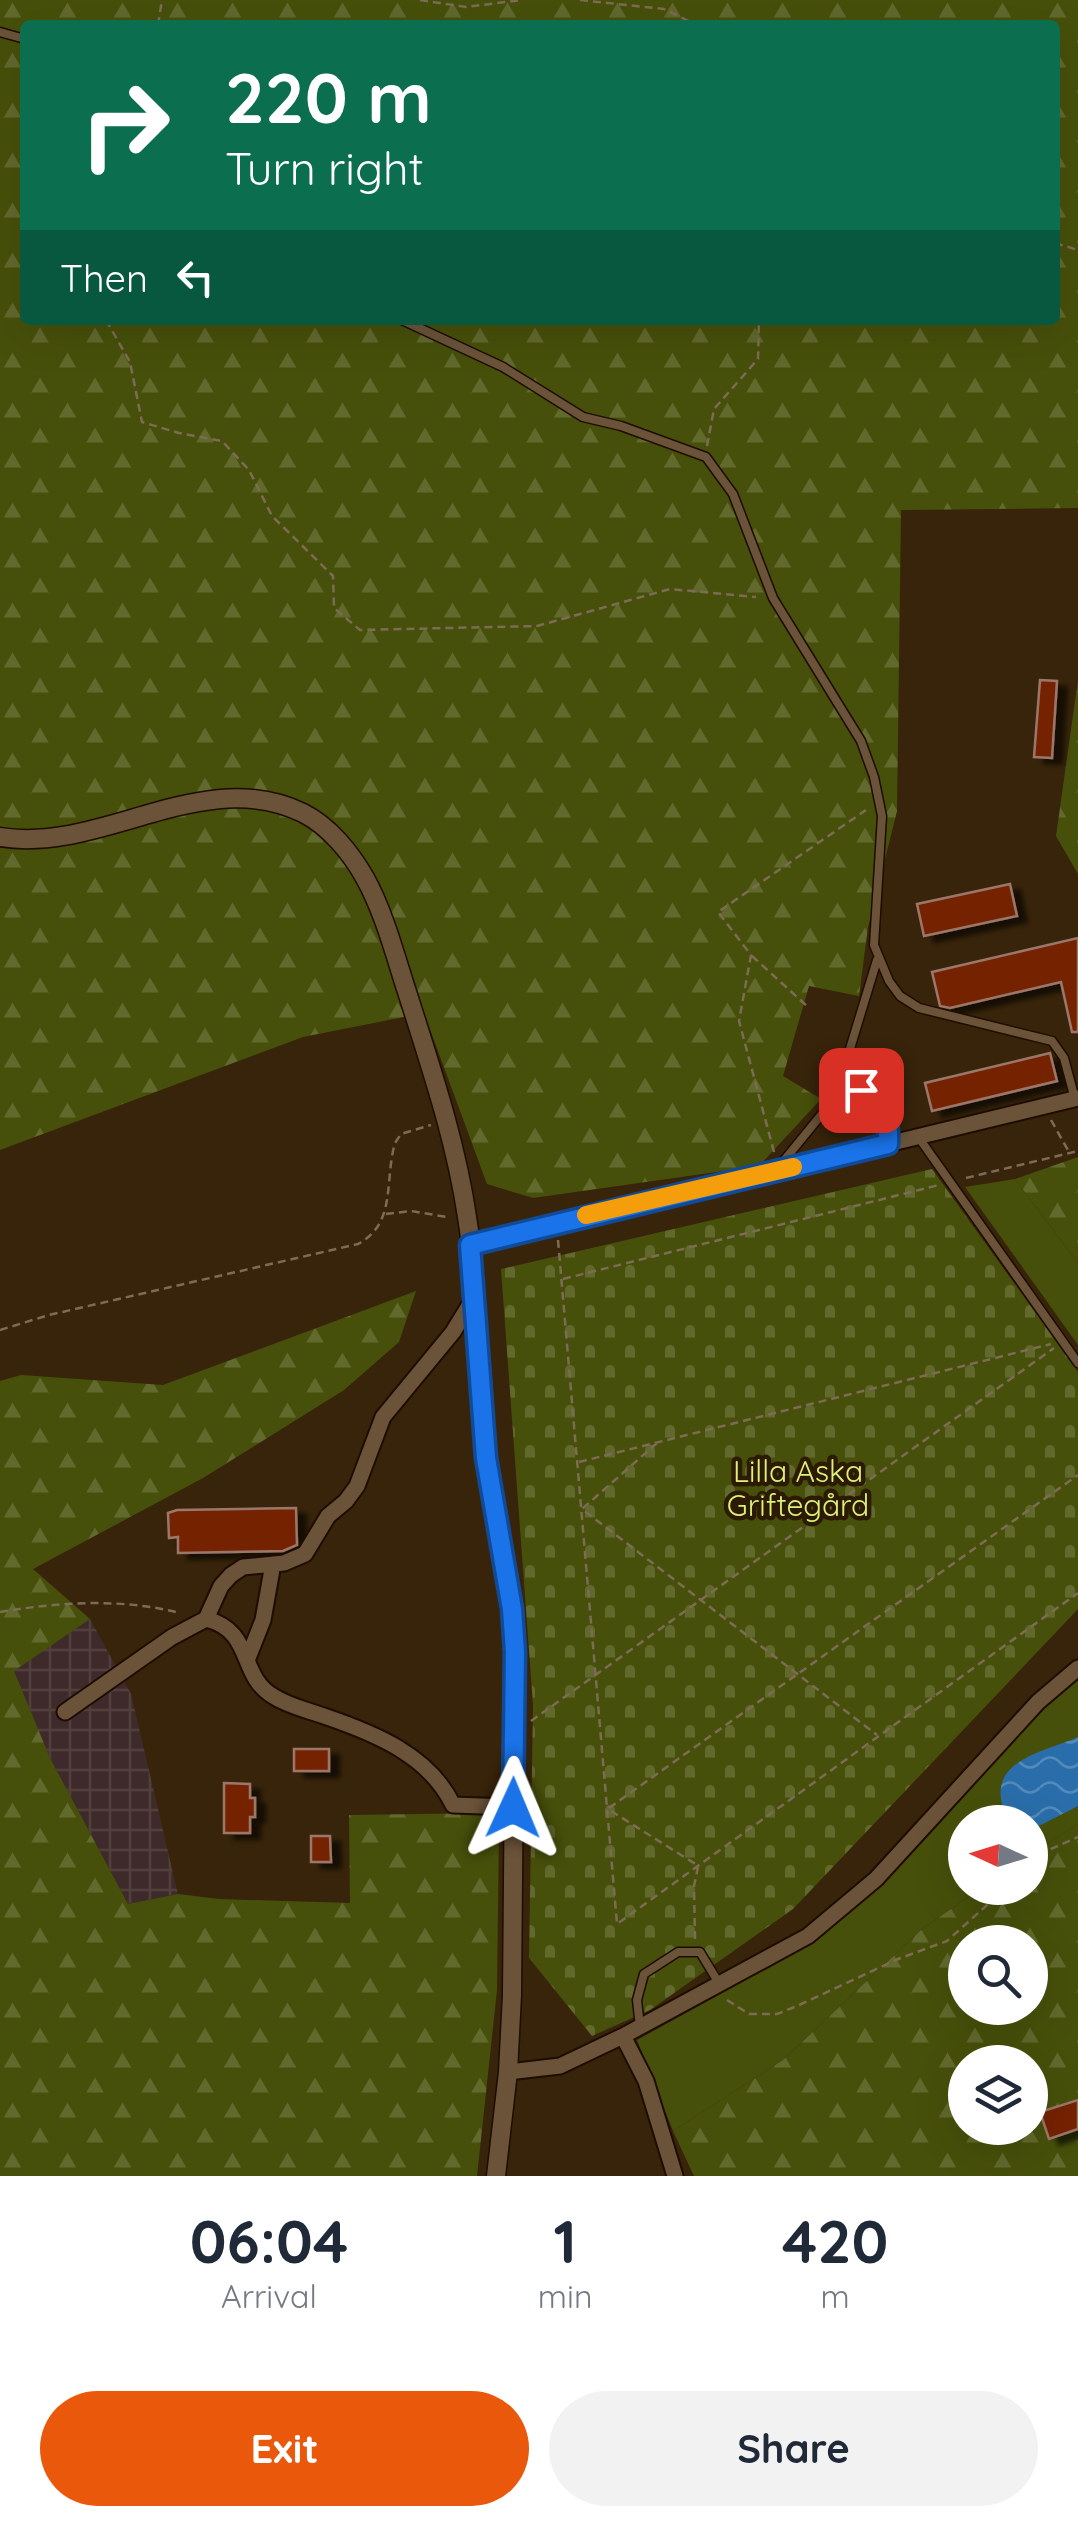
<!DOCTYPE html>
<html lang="en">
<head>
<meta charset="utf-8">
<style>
	:root { --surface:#fff; --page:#f2f2f3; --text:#1f2937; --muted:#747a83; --accent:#ea580c }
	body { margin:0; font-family:Quicksand,sans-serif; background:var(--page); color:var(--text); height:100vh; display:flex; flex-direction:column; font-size:38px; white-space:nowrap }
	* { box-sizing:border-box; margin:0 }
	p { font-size:32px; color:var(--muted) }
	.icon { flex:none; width:55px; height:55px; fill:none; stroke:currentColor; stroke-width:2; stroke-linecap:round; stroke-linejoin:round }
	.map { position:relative; height:2176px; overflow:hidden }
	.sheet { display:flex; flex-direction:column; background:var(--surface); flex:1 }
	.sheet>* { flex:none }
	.hud { position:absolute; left:20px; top:20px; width:1040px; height:305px; border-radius:10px; box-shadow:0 10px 40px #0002; background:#0b6e4f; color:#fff; overflow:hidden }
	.needle { width:65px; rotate:274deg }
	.tools { position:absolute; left:948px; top:1805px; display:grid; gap:20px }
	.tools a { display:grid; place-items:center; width:100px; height:100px; border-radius:50%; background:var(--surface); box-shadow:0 10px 40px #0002; font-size:50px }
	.pin { position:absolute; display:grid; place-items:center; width:85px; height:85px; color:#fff; margin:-42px; border-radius:20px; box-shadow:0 5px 15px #0006 }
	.me { position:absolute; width:110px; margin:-55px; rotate:1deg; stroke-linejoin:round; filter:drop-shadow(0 0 8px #0008) }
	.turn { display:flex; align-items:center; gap:35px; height:210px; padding:0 40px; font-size:45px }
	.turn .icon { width:130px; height:130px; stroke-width:2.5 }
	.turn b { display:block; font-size:70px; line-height:85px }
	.then { display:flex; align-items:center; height:95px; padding:0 40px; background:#0003; gap:20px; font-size:38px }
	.eta { display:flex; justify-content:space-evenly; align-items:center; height:170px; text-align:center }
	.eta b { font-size:60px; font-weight:700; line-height:70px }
	.action { display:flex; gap:20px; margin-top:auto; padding:20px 40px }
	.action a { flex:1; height:115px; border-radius:60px; background:var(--accent); color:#fff; font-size:40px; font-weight:700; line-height:115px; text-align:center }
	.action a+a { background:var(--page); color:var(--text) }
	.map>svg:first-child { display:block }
	.industrial { fill:url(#industrial-grid) }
	.green { fill:#47500a }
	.forest { fill:url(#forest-firs); fill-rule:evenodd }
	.cemetery { fill:url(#cemetery-stones) }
	.water { fill:url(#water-waves) }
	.building { fill:#742404; stroke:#9b776b; stroke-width:2.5; filter:url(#shadow) }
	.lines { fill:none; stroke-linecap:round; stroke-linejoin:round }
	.service-casing { stroke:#1e0c00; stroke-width:11 }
	.minor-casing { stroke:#1e0c00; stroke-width:19 }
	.tertiary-casing { stroke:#1e0c00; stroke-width:21 }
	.path { stroke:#7d6b55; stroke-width:2.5; stroke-dasharray:8 5; stroke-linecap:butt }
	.service { stroke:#6a5339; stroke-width:8 }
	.minor { stroke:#6a5339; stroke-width:15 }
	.tertiary { stroke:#6a5339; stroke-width:18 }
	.route-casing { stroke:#114b97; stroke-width:25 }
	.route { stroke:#1a73e8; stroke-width:18 }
	.slow { stroke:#f59e0b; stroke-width:18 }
	.labels { text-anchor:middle; stroke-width:9; stroke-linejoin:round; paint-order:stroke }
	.park-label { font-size:30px; fill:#dcf178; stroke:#2d1a02 }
</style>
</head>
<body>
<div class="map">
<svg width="1078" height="2176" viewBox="0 0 1078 2176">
	<defs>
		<pattern id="industrial-grid" width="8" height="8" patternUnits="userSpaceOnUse" patternTransform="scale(2.5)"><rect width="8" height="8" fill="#3e2a2a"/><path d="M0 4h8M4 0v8" fill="none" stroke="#513f3e"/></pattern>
		<pattern id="forest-firs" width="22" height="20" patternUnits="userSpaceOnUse" patternTransform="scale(2.5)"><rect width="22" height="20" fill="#47500a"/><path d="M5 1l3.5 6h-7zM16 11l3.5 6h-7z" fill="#62692d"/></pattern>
		<pattern id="cemetery-stones" width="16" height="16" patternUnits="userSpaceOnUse" patternTransform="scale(2.5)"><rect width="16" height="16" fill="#47500a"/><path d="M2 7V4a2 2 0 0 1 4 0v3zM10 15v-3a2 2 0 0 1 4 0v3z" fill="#62692d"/></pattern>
		<pattern id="water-waves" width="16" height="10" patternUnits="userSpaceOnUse" patternTransform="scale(2.5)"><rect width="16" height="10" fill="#296eab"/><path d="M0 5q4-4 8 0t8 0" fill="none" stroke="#538aba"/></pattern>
		<filter id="shadow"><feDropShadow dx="10" dy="6" stdDeviation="2.5" flood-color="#0009"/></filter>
	</defs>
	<rect width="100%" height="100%" fill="#38240a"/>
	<path class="industrial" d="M90,1619L131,1694L178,1894L128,1904L50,1758L13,1671Z"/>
	<path class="green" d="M1015,1179L1078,1263V1345L965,1187Z
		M1078,1679V1824L1030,1854V1822H965V1888H981L922,1929L783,2060L673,2131L637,2040L814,1942L884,1883L1045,1706Z"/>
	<path class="forest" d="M0,0H1078V508L901,510L897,811L868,927L859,996L809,986L783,1076L821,1099L759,1166L533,1198L487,1184L424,1013L303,1037L0,1150ZM25,25H1055V320H25Z
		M1078,680V874L1056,836Z
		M1078,1157V1263L1015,1179Z
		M416,1291L399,1342L344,1390L203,1478L33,1569L90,1619L14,1671L50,1758L128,1904L178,1894L219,1899L350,1903L349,1815L491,1813L499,1824L497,1990L477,2176H0V1381L21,1375L163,1385Z
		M1078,1824V2176H694L673,2131L783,2060L922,1929L981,1888H1030V1854ZM965,1942H1030V2008H965ZM965,2062H1030V2128H965Z"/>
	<path class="cemetery" d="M932,1169L1078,1372V1609L793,1909L650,2010L592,2036L529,1958L533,1705L501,1269Z"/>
	<path class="water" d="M1078,1737V1806L1031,1830L1030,1822H1009C978,1762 1039,1754 1078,1737Z"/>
	<path class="building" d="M1040,680L1057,681L1052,758L1034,757Z
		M1010,884L1017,916L924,936L917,904Z
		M1078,938V1032H1072L1061,982L950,1008L940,1006L932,972Z
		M1050,1053L1057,1081L932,1111L925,1083Z
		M296,1508L297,1545L283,1551L178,1553V1537L169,1538L168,1513L177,1510Z
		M294,1749H329V1771H294Z
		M224,1783L250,1784V1798H255V1817H250V1833H224Z
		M311,1836H330L331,1862H311Z
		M1078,2100V2129L1049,2139L1040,2112Z"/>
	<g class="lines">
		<g class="service-casing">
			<path id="service" d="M0,32L25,39
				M402,320L503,367L583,417L621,426L706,457L733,494L773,598L861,741L874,777L882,816L874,945L889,981L900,996L919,1008L1052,1041L1064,1058L1075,1099
				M835,1098L877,960
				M919,1138L1078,1363
				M777,1169L835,1098C874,1075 890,1108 888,1144
				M640,2027L637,2000L644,1974L678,1952H700L720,1985"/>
		</g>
		<g class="minor-casing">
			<path id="minor" d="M470,1245L1078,1098
				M206,1619C254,1631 238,1675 273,1696C288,1706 307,1710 324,1716C374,1733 429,1755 453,1805L513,1807
				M248,1658L263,1620L273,1564
				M65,1712L172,1637L206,1619L221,1586L231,1575L243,1567L284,1563L305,1554L328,1516L346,1501L357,1486L383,1417L453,1332L475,1296
				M623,2036L646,2081L675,2176
				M508,2072L560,2066L623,2036L808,1936L876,1879L1038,1702L1078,1668"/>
		</g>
		<g class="tertiary-casing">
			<path id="tertiary" d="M0,837C102,854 203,764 303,813C329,826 351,853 365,878C385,914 396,959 409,998C432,1071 456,1142 467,1217C480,1297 477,1378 486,1458C493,1523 510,1586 515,1652L512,1995L508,2072L496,2176"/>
		</g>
		<path class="path" d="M420,0L466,7L522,0
			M580,0L664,9L697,25
			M158,25L162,0
			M1055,243L1078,250
			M106,320L130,362L142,422L179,433L222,441L249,470L272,516L333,576L334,608L360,630L537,626L670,589L756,597
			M707,446L714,409L758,359L759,320
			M752,956L808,1007
			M1051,1120L1069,1152
			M774,1152L739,1021L751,955L718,912L866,810
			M966,1178L1078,1151
			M386,1214L411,1211L447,1217
			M558,1240L617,1924L1078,1593
			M563,1279L939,1185
			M0,1330L49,1315L358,1244C397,1223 384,1181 395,1143L401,1134L431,1125
			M657,1443L582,1509L877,1735
			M579,1462L1051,1344
			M0,1612C60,1602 121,1598 180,1613
			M531,1721L1054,1348
			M609,1808L1078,1475
			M611,1811L697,1865
			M1030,1865L1051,1849L1078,1837
			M695,1939L694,1886L698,1867
			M727,2000L749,2014H777L797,2006L898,1959L947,1941L1006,1888"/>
		<use href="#service" class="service"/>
		<use href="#minor" class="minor"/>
		<use href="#tertiary" class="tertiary"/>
	</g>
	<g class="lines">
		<g class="route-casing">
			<path id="route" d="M513,1808L515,1652L512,1609L486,1458L470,1245L888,1144C889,1119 886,1100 861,1090"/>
		</g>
		<use href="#route" class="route"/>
		<path class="slow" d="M586,1215L793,1167"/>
	</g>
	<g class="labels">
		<g class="park-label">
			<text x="798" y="1482">Lilla Aska<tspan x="798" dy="34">Griftegård</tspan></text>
		</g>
	</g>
</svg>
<div class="tools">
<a><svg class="needle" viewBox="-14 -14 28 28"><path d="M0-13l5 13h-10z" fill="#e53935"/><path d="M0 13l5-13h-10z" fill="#747a83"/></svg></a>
<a><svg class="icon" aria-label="search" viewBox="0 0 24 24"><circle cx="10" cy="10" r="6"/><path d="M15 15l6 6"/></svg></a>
<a><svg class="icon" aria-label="layers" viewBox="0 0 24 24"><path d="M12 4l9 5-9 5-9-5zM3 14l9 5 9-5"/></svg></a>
</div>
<div class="pin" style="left:861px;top:1090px;background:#d93025"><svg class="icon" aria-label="arrive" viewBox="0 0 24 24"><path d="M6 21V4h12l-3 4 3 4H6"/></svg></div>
<svg class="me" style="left:513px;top:1808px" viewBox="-20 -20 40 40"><path d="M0-17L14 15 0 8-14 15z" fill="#1a73e8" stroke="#fff" stroke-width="4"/></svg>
<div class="hud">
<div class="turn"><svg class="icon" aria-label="right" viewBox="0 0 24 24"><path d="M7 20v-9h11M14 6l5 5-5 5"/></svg><div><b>220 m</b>Turn right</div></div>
<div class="then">Then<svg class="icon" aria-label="left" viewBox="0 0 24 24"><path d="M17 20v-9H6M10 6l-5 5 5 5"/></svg></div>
</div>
</div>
<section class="sheet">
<div class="eta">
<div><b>06:04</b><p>Arrival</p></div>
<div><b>1</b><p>min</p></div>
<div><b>420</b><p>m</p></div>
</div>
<div class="action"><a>Exit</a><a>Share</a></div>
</section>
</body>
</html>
